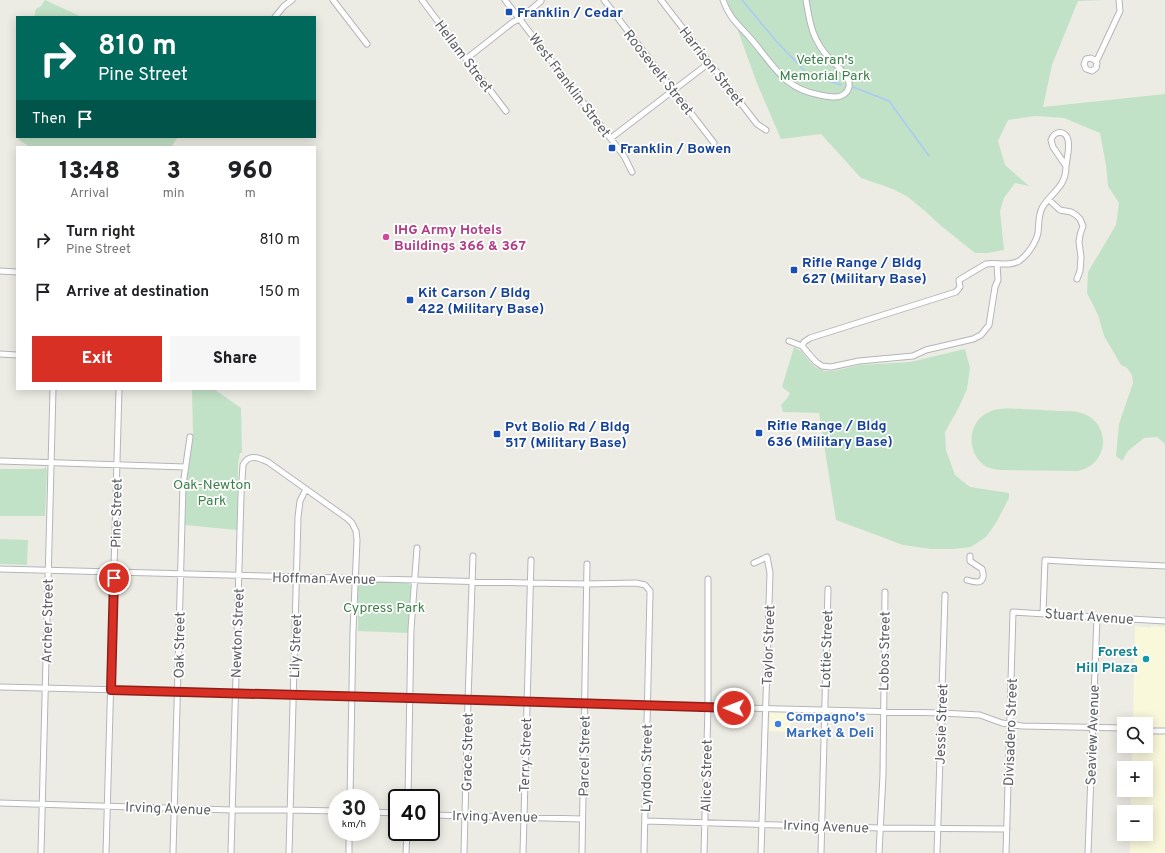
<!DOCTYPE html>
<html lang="en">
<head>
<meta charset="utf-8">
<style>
	:root { --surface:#fff; --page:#f6f6f6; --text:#202124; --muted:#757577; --accent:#d93025 }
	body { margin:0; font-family:Overpass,sans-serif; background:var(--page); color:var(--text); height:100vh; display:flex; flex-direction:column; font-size:15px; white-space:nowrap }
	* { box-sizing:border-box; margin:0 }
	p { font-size:13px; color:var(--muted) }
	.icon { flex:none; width:22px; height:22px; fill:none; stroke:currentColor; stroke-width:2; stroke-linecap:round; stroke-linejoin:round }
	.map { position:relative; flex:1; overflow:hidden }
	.side { position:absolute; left:16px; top:146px; width:300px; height:244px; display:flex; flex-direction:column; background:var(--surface); border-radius:0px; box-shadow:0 2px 10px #0003 }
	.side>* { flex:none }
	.guide { position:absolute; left:16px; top:16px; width:300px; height:122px; border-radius:0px; box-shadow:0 2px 10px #0003; background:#00695c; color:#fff; overflow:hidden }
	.buttons { position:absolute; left:1117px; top:717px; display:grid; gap:8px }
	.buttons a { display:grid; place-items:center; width:36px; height:36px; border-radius:0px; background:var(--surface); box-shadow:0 2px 10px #0003; font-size:20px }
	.speed { position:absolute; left:328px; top:789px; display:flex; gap:8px; font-size:20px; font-weight:700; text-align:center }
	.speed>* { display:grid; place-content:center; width:52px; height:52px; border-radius:50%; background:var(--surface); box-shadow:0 2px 10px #0003; line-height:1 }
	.speed small { font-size:10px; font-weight:400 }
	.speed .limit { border:2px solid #111; border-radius:6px; background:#fff; color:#111 }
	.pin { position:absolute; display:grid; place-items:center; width:34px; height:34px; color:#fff; margin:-17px; border:2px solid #fff; border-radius:50%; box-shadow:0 1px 4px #0007 }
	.me { position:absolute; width:44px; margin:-22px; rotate:271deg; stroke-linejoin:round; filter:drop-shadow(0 0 3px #0008) }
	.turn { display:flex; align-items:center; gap:14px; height:84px; padding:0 16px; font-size:18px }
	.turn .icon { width:52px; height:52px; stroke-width:2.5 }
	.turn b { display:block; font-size:28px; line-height:34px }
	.then { display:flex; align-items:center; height:38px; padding:0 16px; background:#0003; gap:8px; font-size:15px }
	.eta { display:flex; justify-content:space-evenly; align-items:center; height:68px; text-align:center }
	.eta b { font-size:24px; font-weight:800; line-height:28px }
	.action { display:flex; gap:8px; margin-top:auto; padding:8px 16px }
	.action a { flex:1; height:46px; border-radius:0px; background:var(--accent); color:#fff; font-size:16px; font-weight:800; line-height:46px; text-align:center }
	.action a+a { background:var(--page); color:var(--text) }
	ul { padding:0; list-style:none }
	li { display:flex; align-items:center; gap:12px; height:52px; padding:0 16px }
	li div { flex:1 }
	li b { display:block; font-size:15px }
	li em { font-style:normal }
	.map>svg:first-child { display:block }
	.commercial { fill:#faf8db }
	.green { fill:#c2e2c7 }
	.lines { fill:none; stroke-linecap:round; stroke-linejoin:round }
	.stream { stroke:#a9caf7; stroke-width:1.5 }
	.minor-casing { stroke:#b4b5ba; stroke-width:7 }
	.minor { stroke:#fff; stroke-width:5 }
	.route-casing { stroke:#8d1f18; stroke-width:10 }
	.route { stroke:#d93025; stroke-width:7 }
	.transit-dot { fill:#1a4fb4; stroke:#fff; stroke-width:1.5 }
	.hotel-dot { fill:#d1479c; stroke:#fff; stroke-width:1.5 }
	.culture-dot { fill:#0f9aa8; stroke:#fff; stroke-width:1.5 }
	.shop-dot { fill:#3f7fe0; stroke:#fff; stroke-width:1.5 }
	.labels { text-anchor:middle; stroke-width:3.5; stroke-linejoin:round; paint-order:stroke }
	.transit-label { font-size:14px; font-weight:bold; fill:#164399; stroke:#fff; text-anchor:start }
	.street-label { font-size:14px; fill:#5c5e63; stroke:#fff }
	.park-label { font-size:14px; fill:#3d814a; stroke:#fff }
	.hotel-label { font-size:14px; font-weight:bold; fill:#b23c85; stroke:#fff; text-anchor:start }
	.culture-label { font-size:14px; font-weight:bold; fill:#0d838f; stroke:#fff; text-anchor:end }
	.shop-label { font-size:14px; font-weight:bold; fill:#366cbe; stroke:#fff; text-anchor:start }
</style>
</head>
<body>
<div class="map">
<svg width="1165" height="853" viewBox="0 0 1165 853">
	<rect width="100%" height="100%" fill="#edece4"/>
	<path class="commercial" d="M1135,626L1151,628V626L1165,627V853H1130V834H1146V812H1131V790H1146V768H1132V746H1146V724H1133Z
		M770,711L791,712L790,732L769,731Z"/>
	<path class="green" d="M45,0L82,17H34L36,9L41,6Z
		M727,0H1107L1078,1L1052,65L1043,107L1165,94V444L1157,437L1144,438L1128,451L1122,461L1116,456L1119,424L1133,383L1132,375L1127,368L1121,365L1104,336L1098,315L1087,293L1088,272L1116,225L1119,203L1108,186L1106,165L1100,133L1064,118L1036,116L1008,120L998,141L1005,165L1029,186L1015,183L1004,198L1000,211L1004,250L987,253H975L940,225L925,211L908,197L893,189L861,178L821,134L781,139L756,81Z
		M18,137H178L171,147H30L19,140Z
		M794,347L801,351L815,367L825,371H833L860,365L910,362L965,349L970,368L967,389L959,407L945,432L946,450L955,475L970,487L1009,493V498L996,523L986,537L971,547L952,549H931L903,545L836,520L819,413L783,412L781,405L788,397L790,393L782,387Z
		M192,389H214L241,408L242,453H240L238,465L237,530L185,525L186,486L193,436Z
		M1023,409C1035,410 1047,410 1060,411C1067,411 1075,411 1081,413C1090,415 1098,422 1101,431C1103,437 1104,443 1102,449C1099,461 1090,468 1078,471L1002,470C997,470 992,469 987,467C966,455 966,422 989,412C998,407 1012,409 1023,409Z
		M46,467L47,471L45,516H0V469H43Z
		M0,539L28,540L27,565L0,564Z
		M405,582L409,583L411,586L408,633L358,631V585L361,583Z"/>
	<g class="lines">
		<path class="stream" d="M742,0L776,41L807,73L841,85
			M853,87L889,101L929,156"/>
		<g class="minor-casing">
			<path id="minor" d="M333,0L367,44
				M422,0L466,59L506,111
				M505,0L624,156L632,172
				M604,0L714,143
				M661,0L757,124L766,130
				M723,0C729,18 739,25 751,39C773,64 783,89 820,95C825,96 830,97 835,97C841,97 847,94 849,87C851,76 836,65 829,58C812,39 810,24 806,0
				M275,17L284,6L292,0
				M466,59L513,22L520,19L541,1
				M1096,61L1091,58L1086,59L1084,64L1086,69L1092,71L1096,68L1097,63L1096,61L1098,58L1120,11L1119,0
				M611,138L709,63
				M1049,200L1060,210L1071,212L1076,215L1080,219L1083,226L1080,235L1079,242L1081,257L1080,271L1077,279
				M0,271L17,272
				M789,341L802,346L816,362L822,366L831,367L859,361L913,356L926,350L973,339L981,335L989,325L995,287L998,280L997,264
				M802,346L804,342L810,338L956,292L960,287L959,280L986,264C997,262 1009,267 1019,261C1028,255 1036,242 1038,233C1039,225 1038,216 1042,208C1051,192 1066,188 1066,166L1053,147L1051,140C1054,130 1066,130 1068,140C1070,148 1067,158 1066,166
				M0,354L17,355
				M0,461L186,467
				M754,563L767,557L770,573L761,853
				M0,569L530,583L586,584L636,583L645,585L650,591V594L644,853
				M967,580C970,581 974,582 977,582C984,582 984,574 982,569L970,561V556
				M1043,613L1045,560L1078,562L1165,566
				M0,687L410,697L585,704L941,713L980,715L1002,723L1022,726L1124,728
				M1146,731H1165
				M408,798L411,629L417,548
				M0,803L232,810H290L337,811
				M371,812L397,813
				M431,815L582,819
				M645,821L880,828L1007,829
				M41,853L53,389
				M106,853L119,389
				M173,853L183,485L190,437
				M231,853L241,495L243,465C248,454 258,457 268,462L348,519L352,523L356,531L357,540L353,632L350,798
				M289,853L298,517L300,501L306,489
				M349,853V832
				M406,853L407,832
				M464,853L468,700L473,556
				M523,853L531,560
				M582,853L587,564
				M704,853L708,707V579
				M821,853L828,589
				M879,853L883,775L885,592
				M937,853L945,595
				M1006,853L1013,612L1165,621
				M1088,853L1097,617"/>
		</g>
		<use href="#minor" class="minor"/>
	</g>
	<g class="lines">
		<g class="route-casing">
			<path id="route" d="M114,578L111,690L410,698L734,708"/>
		</g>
		<use href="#route" class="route"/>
	</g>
	<g class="transit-dot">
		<rect x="505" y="8" width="8" height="8" rx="2"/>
		<rect x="608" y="144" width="8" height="8" rx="2"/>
		<rect x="790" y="266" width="8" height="8" rx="2"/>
		<rect x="406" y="296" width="8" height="8" rx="2"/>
		<rect x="755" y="429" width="8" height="8" rx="2"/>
		<rect x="493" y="430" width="8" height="8" rx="2"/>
	</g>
	<circle class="hotel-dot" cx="386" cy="237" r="4"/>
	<circle class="culture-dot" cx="1146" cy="659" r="4"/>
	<circle class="shop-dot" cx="778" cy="724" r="4"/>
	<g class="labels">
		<g class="transit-label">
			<text x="517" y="17">Franklin / Cedar</text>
			<text x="620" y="153">Franklin / Bowen</text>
			<text x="802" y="267">Rifle Range / Bldg<tspan x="802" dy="16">627 (Military Base)</tspan></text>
			<text x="418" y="297">Kit Carson / Bldg<tspan x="418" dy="16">422 (Military Base)</tspan></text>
			<text x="767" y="430">Rifle Range / Bldg<tspan x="767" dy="16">636 (Military Base)</tspan></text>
			<text x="505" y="431">Pvt Bolio Rd / Bldg<tspan x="505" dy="16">517 (Military Base)</tspan></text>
		</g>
		<g class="street-label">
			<text transform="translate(464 56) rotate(53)" y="5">Hellam Street</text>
			<text transform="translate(712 66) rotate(52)" y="5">Harrison Street</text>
			<text transform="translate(659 72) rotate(52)" y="5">Roosevelt Street</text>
			<text transform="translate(570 85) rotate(53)" y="5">West Franklin Street</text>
			<text transform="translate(116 513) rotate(-89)" y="5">Pine Street</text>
			<text transform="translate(324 578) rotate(1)" y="5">Hoffman Avenue</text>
			<text transform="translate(1089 616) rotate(4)" y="5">Stuart Avenue</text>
			<text transform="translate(47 621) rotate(-89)" y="5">Archer Street</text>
			<text transform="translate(237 633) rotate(-88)" y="5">Newton Street</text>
			<text transform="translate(179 645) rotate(-89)" y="5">Oak Street</text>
			<text transform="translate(768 645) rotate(-88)" y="5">Taylor Street</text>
			<text transform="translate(295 646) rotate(-88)" y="5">Lily Street</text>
			<text transform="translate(826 649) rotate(-88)" y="5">Lottie Street</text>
			<text transform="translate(884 651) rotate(-89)" y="5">Lobos Street</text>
			<text transform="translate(941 724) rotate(-88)" y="5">Jessie Street</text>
			<text transform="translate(1010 732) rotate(-88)" y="5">Divisadero Street</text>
			<text transform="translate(1092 735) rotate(-88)" y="5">Seaview Avenue</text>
			<text transform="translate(467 752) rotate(-89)" y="5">Grace Street</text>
			<text transform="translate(525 755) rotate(-88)" y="5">Terry Street</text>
			<text transform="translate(584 756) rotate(-89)" y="5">Parcel Street</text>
			<text transform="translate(646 768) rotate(-89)" y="5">Lyndon Street</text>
			<text transform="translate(706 776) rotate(-89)" y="5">Alice Street</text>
			<text transform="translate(168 808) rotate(2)" y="5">Irving Avenue</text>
			<text transform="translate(495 816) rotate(1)" y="5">Irving Avenue</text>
			<text transform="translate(826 826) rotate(2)" y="5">Irving Avenue</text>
		</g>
		<g class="park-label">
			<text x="825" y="64">Veteran's<tspan x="825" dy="16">Memorial Park</tspan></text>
			<text x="212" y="489">Oak-Newton<tspan x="212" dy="16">Park</tspan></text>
			<text x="384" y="612">Cypress Park</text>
		</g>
		<g class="hotel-label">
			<text x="394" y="234">IHG Army Hotels<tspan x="394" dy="16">Buildings 366 &amp; 367</tspan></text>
		</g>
		<g class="culture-label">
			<text x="1138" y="656">Forest<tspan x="1138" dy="16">Hill Plaza</tspan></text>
		</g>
		<g class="shop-label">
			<text x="786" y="721">Compagno's<tspan x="786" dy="16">Market &amp; Deli</tspan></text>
		</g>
	</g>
</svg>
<div class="buttons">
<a><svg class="icon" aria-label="search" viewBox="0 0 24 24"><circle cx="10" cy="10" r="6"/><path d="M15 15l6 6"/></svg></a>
<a>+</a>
<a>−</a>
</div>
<div class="speed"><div>30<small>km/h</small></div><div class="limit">40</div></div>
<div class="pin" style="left:114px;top:578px;background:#d93025"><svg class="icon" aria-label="arrive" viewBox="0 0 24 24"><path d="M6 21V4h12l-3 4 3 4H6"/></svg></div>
<svg class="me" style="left:734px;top:708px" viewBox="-20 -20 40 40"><circle r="17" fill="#d93025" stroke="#fff" stroke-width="3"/><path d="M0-11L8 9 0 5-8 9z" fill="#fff"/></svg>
<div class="guide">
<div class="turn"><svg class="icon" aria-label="right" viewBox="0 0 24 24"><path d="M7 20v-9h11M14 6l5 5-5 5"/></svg><div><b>810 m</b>Pine Street</div></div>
<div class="then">Then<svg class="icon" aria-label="arrive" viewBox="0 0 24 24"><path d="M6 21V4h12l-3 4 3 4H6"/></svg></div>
</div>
<section class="side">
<div class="eta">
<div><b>13:48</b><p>Arrival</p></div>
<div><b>3</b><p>min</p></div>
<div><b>960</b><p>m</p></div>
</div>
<ul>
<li><svg class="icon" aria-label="right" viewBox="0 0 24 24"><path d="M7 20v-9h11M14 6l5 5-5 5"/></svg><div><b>Turn right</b><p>Pine Street</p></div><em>810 m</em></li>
<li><svg class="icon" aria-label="arrive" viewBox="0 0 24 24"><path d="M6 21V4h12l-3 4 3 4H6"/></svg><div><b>Arrive at destination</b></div><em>150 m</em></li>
</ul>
<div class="action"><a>Exit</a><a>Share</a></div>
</section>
</div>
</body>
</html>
